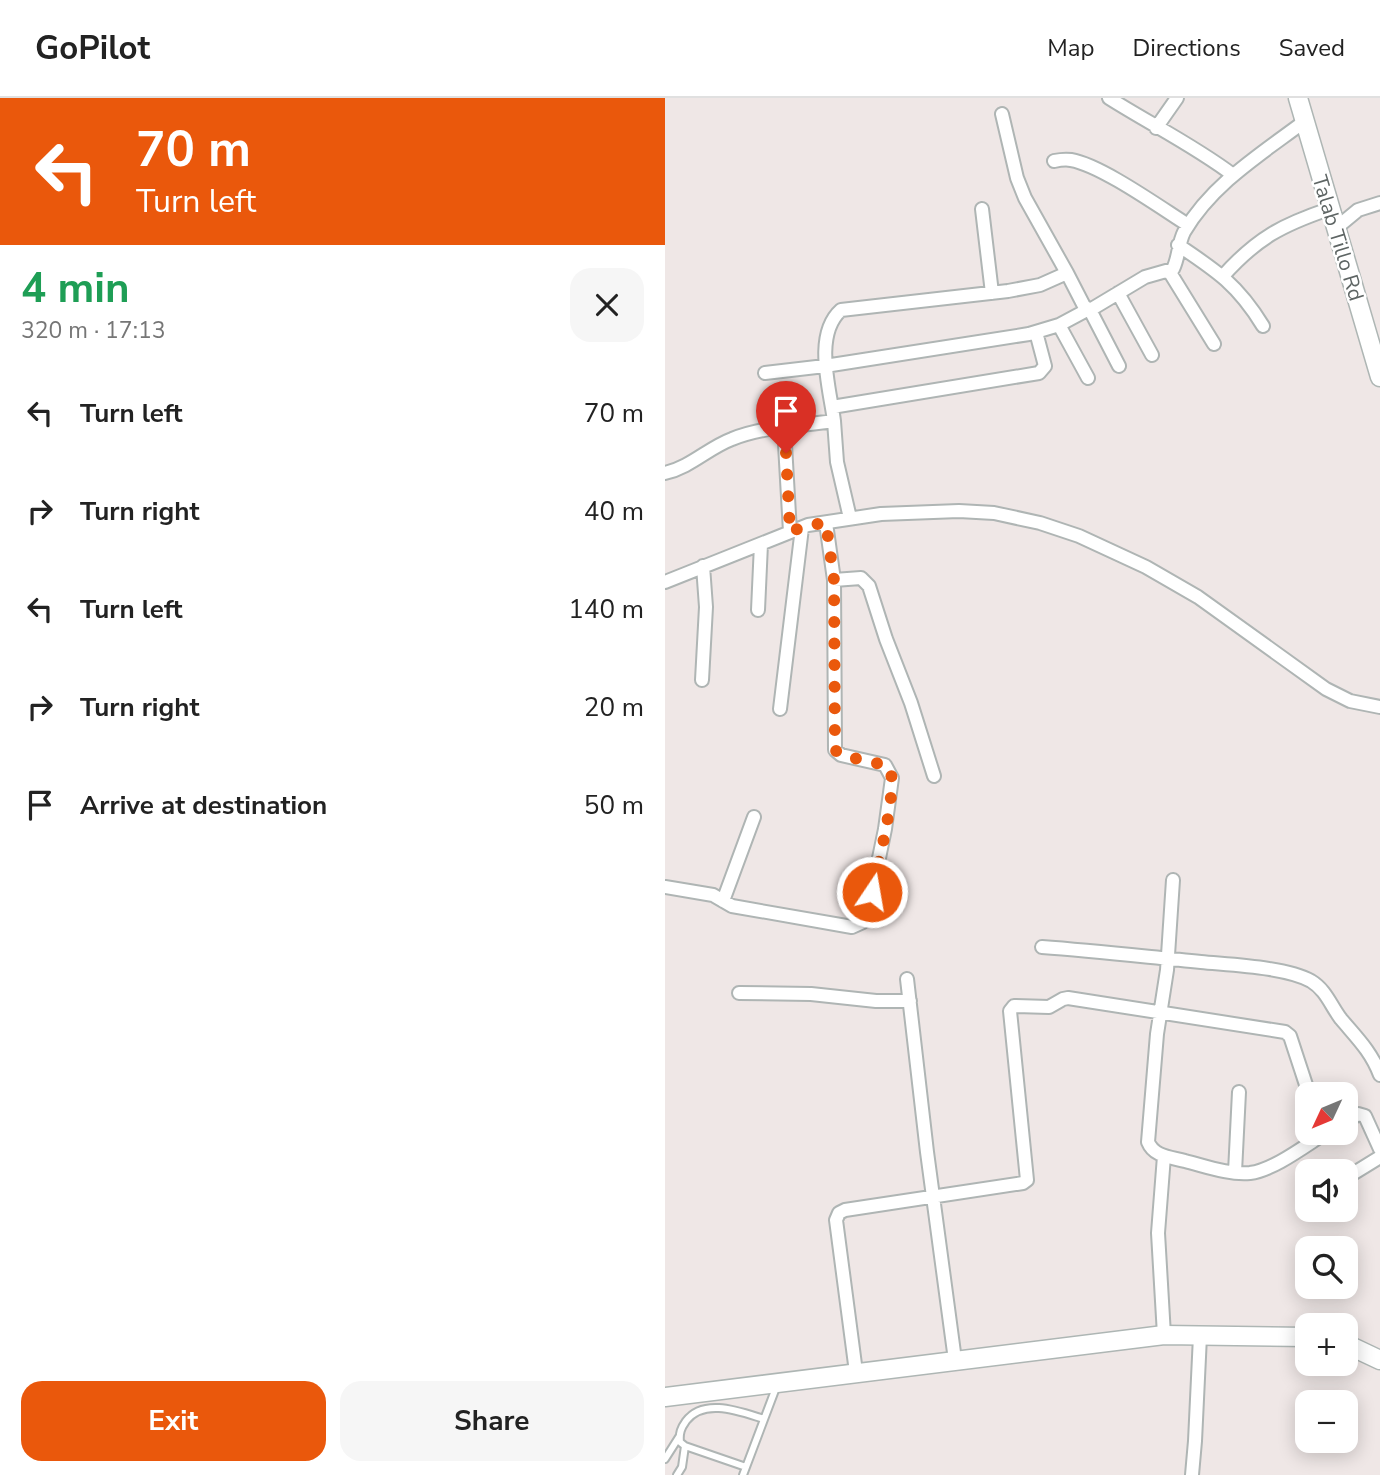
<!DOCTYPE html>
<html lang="en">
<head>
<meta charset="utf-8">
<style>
	:root { --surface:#fff; --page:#f6f6f6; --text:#222; --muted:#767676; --line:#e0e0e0; --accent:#ea580c }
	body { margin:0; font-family:"Nunito Sans",sans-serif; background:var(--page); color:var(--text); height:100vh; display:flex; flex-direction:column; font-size:26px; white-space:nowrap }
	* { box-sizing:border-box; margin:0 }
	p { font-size:23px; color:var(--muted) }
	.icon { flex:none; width:38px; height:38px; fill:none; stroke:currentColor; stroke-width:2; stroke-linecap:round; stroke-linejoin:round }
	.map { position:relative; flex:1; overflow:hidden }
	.drawer { display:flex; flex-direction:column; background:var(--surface); width:665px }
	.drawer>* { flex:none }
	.top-card { background:#ea580c; color:#fff; overflow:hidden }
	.needle { width:46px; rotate:226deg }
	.controls { position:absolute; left:630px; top:984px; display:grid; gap:14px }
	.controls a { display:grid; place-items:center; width:63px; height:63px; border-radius:14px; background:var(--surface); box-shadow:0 4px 18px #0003; font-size:35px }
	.pin { position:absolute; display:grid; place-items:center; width:60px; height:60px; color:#fff; margin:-72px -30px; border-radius:50% 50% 50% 0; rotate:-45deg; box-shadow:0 0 7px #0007 }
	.pin .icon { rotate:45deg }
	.me { position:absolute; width:77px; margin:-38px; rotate:12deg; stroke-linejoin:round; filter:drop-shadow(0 0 5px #0008) }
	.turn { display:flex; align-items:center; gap:24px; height:147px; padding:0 21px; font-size:32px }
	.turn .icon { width:91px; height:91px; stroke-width:2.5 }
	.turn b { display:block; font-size:49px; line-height:60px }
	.round { display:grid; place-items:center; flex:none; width:74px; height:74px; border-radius:21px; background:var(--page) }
	.head { display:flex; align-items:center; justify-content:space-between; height:119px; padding:0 21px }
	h1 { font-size:42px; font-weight:700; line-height:52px; color:#1e9e55 }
	.action { display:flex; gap:14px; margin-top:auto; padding:14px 21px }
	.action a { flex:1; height:80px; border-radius:21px; background:var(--accent); color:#fff; font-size:28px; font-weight:700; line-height:80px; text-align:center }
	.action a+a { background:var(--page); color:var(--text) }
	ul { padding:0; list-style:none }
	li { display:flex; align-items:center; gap:21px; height:98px; padding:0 21px }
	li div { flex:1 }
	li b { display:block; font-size:26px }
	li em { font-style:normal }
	header { display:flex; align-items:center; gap:42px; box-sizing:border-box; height:98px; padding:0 35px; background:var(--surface); border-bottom:2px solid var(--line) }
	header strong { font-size:33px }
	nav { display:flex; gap:38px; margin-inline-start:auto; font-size:24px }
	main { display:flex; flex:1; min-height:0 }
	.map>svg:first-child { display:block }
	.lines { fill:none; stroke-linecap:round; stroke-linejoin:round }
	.lane-casing { stroke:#afb5b4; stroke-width:10 }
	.street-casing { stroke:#afb5b4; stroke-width:16 }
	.secondary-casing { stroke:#aeb6b4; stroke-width:21 }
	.lane { stroke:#fff; stroke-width:6 }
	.street { stroke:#fff; stroke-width:12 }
	.secondary { stroke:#fff; stroke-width:18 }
	.route { stroke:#ea580c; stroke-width:12; stroke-dasharray:0 21.6 }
	.labels { text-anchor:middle; stroke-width:5; stroke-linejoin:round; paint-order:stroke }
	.street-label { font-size:21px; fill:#5e6564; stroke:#fff }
</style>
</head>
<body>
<header>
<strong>GoPilot</strong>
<nav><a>Map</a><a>Directions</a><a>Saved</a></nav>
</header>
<main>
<section class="drawer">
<div class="top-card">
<div class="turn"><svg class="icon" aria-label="left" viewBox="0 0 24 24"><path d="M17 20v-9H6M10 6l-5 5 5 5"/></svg><div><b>70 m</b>Turn left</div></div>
</div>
<div class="head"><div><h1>4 min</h1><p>320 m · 17:13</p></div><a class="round"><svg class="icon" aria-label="close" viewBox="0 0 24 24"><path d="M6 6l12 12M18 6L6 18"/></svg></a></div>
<ul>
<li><svg class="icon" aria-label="left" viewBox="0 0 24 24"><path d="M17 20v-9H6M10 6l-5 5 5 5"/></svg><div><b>Turn left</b></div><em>70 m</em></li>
<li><svg class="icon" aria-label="right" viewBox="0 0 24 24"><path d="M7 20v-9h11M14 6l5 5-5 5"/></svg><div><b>Turn right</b></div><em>40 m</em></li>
<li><svg class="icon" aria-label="left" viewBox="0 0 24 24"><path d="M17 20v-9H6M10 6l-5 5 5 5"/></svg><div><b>Turn left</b></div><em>140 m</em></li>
<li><svg class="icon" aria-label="right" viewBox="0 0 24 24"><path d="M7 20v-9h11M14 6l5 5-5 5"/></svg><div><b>Turn right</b></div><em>20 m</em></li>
<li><svg class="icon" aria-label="arrive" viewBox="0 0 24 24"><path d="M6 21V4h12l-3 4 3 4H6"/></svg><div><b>Arrive at destination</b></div><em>50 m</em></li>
</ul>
<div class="action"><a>Exit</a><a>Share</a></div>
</section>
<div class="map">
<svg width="715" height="1377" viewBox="0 0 715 1377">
	<rect width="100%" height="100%" fill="#efe7e6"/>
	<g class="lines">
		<g class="lane-casing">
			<path id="lane" d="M0,1361L14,1339
				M81,1369L20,1348L15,1344C14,1335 16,1330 21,1323C39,1299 76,1314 99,1321
				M12,1377L17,1369L20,1348
				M78,1377L112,1287"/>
		</g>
		<g class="street-casing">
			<path id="street" d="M444,0C485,26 530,48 568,77
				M337,16L352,80L360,100L402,175
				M491,30L512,0
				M389,63C394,62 400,61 406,62C436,67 496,110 523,127
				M317,111L327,195
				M670,131L693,112L715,105
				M513,147C552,173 573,187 598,228
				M504,173L549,246
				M558,178C592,140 617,127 664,111
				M453,195L487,257
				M425,212L454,268
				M394,227L423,280
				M100,275L160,268L364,236L394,227L422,212
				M167,309L374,275L380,268L371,234
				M169,323L172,364L185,420
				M119,329L125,434
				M0,375C26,369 43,350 67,341C99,328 136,328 169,323C165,291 148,237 176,212L343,193L375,187L402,175L419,208L425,212L480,179L508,171C514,159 513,146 519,134C547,86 596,56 640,23
				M169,482L196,480L204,488L221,541L246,605L269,678
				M0,484L143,427L216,416L294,413L329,415L375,425L414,438L481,469L533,499L661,591L685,603L715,609
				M93,512L96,446
				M37,582L41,509L38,468
				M115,611L137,430
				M508,782L502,872L492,936L483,1044C489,1059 506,1059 520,1063C540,1068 564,1077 585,1075C609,1072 641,1047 662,1034
				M0,789L48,797L67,808L187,829L198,824L207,794L220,731L227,680L220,667L176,657L170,652L169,482L161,425
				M58,803L89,719
				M377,849C431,853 483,859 536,864C566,867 621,869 646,883C661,892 666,908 676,921C691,939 706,953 715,977
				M242,881L262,1054L290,1262
				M74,895L146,896L211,903H245
				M681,1024L693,1016L700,1018L715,1051
				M570,1074L574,994
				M681,1080L715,1059
				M499,1237L493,1135L499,1058
				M191,1274L171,1122L174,1115L180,1112L358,1085L362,1082L345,913L349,908L384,909L398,901L403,900L620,934L625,938L644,996
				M527,1377L530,1343L535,1238"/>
		</g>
		<g class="secondary-casing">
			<path id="secondary" d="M633,0L715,279
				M681,1246L715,1262
				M0,1299L499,1237L642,1239"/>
		</g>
		<use href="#lane" class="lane"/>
		<use href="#street" class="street"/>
		<use href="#secondary" class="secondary"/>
	</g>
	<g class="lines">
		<path class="route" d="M121,355L125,434L143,427L161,425L169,482L170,652L176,657L220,667C224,671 224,671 226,676C231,696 212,771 207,794"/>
	</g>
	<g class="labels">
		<g class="street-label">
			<text transform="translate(673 140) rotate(73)" y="7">Talab Tillo Rd</text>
		</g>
	</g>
</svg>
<div class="controls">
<a><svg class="needle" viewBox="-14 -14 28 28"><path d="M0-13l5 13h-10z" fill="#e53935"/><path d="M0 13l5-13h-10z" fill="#767676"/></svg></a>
<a><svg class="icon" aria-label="sound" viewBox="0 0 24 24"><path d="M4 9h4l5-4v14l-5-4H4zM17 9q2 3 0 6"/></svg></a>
<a><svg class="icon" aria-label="search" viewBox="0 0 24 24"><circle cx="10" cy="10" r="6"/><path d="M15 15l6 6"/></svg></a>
<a>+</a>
<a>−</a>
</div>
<div class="pin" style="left:121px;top:355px;background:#d93025"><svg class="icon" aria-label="arrive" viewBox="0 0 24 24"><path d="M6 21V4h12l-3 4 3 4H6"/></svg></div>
<svg class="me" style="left:207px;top:794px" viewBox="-20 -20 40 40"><circle r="17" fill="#ea580c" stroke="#fff" stroke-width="3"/><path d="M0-11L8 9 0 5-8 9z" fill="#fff"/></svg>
</div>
</main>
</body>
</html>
